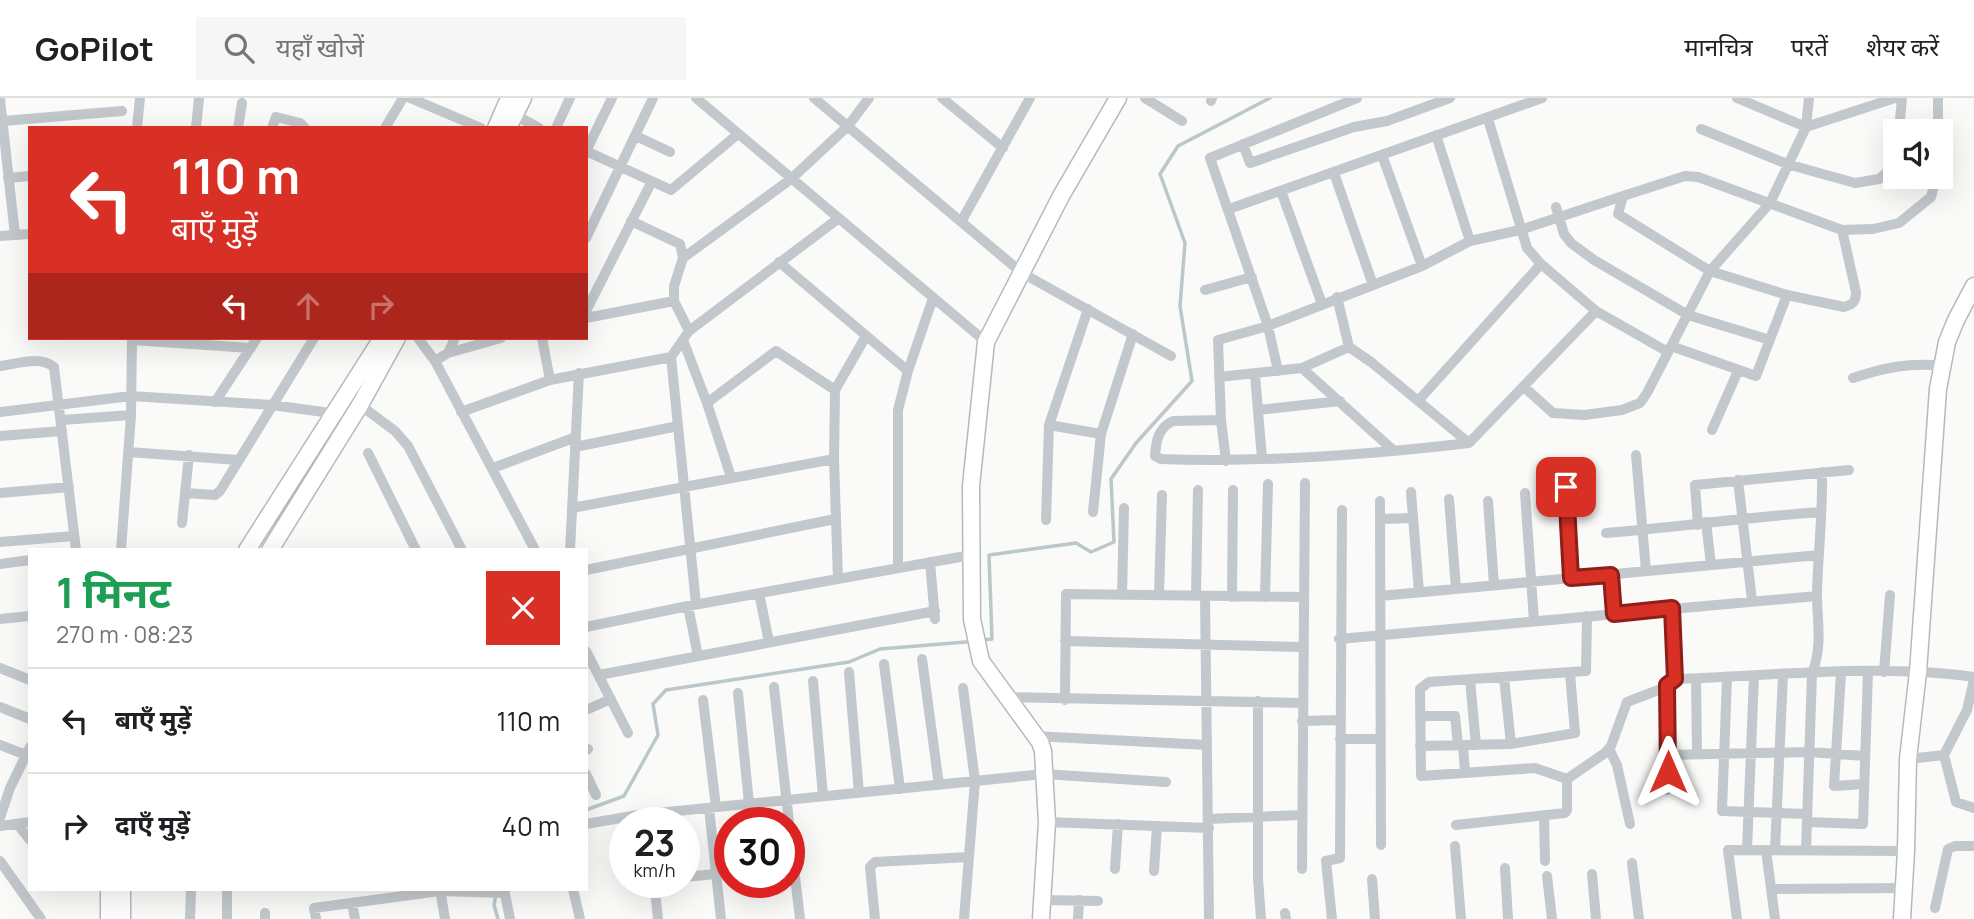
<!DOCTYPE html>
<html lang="hi">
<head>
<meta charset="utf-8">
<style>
	:root { --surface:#fff; --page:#f6f6f6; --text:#202124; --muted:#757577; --line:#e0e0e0 }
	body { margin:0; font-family:Manrope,"Noto Sans Devanagari",sans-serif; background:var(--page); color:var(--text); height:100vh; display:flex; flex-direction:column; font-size:26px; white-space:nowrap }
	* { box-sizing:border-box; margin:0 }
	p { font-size:23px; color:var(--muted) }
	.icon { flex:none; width:38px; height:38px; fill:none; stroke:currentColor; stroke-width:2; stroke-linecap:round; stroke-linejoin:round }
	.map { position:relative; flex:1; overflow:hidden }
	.side { position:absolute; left:28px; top:450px; width:560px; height:343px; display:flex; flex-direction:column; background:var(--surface); border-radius:0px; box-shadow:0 7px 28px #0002 }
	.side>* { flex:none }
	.top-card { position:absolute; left:28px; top:28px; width:560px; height:214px; border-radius:0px; box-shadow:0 7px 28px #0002; background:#d93025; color:#fff; overflow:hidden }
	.controls { position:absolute; left:1883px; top:21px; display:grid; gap:14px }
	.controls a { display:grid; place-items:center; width:70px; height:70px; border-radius:0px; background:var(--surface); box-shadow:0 7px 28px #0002; font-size:35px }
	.speed { position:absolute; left:609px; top:709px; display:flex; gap:14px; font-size:35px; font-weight:700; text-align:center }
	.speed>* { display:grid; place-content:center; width:91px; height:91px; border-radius:50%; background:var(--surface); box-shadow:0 7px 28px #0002; line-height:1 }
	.speed small { font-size:18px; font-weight:400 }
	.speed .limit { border:10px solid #d22; background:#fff; color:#111 }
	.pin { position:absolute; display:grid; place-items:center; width:60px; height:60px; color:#fff; margin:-30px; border-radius:14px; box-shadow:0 4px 10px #0006 }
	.me { position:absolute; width:77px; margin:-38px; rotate:0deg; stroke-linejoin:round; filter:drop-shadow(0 0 5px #0008) }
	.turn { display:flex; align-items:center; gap:24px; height:147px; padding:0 28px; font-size:32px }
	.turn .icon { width:91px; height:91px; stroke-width:2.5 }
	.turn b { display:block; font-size:49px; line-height:60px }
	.lanes { display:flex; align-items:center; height:66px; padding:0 28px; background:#0003; justify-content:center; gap:35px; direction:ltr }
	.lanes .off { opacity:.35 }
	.round { display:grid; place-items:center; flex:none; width:74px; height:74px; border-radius:0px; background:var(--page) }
	.summary { display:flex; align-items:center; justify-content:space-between; height:119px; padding:0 28px }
	h1 { font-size:42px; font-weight:700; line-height:52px; color:#1e9e55 }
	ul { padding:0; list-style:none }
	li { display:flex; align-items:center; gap:21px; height:105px; padding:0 28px; border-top:2px solid var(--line) }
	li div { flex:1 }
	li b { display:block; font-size:26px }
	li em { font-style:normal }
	header { display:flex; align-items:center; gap:42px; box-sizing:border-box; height:98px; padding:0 35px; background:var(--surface); border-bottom:2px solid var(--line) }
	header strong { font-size:33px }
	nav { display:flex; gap:38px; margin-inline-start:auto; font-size:24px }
	.search { width:490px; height:63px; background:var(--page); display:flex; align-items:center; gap:18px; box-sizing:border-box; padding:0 24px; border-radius:0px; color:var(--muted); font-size:26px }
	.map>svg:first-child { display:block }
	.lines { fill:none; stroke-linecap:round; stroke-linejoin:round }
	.stream { stroke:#bbc7cb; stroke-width:3.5 }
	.secondary-casing { stroke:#b3babf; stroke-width:19 }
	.minor { stroke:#c3c8cc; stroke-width:10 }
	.secondary { stroke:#fff; stroke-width:16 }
	.route-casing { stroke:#8d1f18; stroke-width:18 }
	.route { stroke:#d93025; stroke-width:12 }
</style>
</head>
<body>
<header>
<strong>GoPilot</strong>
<div class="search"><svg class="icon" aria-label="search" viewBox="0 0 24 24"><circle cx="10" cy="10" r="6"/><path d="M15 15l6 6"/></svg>यहाँ खोजें</div>
<nav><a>मानचित्र</a><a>परतें</a><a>शेयर करें</a></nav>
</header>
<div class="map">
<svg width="1974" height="821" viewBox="0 0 1974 821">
	<rect width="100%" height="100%" fill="#fafaf8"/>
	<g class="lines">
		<path class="stream" d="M981,542L992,541L989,457L1076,445L1091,454L1114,444L1111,381L1136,345L1192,283L1180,208L1185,145L1160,76L1178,48L1270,0
			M586,712L624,698L658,637L653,606L666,592L849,564L880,551L966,544
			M496,796L494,807L498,821"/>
		<g class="secondary-casing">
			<path id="secondary" d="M496,30L509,0
				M508,30L523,0
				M247,452L382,240
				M270,452L360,307L397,240
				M109,791V821
				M122,821V791
				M1041,821L1047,724L1043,653L1040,644L981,563L972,521L971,388L986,244L1061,98L1118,0
				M1902,821L1906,753L1908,661L1918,574L1938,291L1947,244L1956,222L1974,188"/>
		</g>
		<path class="minor" d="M410,0L481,30
			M696,0L986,244
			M814,0L1022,175L1171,258
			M942,0L1003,50
			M1145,0L1182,23
			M1737,0L1806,29L1895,0
			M1938,0V33
			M0,1L15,137
			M1211,3L1212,0
			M515,17L539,30
			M1488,21L1527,150L1541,166L1596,213L1668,254
			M3,23L122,13
			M137,30L140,0
			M196,30L199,0
			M238,30L242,5
			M272,30L276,19L300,25L305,30
			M385,30L403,0
			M556,30L570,0
			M1701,31L1787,66L1855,85L1879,81L1895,68V65
			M1899,33L1902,0
			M1436,37L1470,143
			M636,38L670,54
			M1243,46L1250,65L1354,29L1387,23L1450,0
			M586,53L671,92L738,36
			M586,53L612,0
			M1382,57L1422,168
			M1334,75L1373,187
			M8,80L30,78
			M1281,93L1322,206
			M1556,109L1564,136L1571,145L1594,162L1688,217L1770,242
			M1229,111L1542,0
			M631,123L680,146L683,160
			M961,124L1030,0
			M1842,132L1856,194C1856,203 1854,206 1844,209L1787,197L1710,173L1618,116L1623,98L1685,78L1698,79L1842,132L1873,131L1899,125L1931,99L1936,79
			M0,138L30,136
			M586,140L653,0
			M779,164L908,273
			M1205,192L1252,179
			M1337,199L1349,249
			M586,213L651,85
			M586,220L674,203
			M689,233L674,203V188L683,160L791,81L848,28L869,0
			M418,240L435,263L535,452
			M542,240L550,282
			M132,242L251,250
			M683,242L707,305L731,379
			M1671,248L1756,278L1787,197
			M448,255L455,240
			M435,263L448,255L501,240
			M0,268C17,266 40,257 54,269L76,452
			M1302,270L1394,353
			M1278,273L1268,228L1210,60L1357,0
			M1255,277L1262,361
			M1219,279L1302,270L1349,249L1371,264L1469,345
			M1853,280C1883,270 1910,264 1942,268
			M1524,289L1553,315L1584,317L1622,312L1640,305L1647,295L1710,173L1770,105L1806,29L1809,0
			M1418,303L1541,166
			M215,304L257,240
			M707,305L776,253L835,292
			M360,307L395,333L408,348L462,452
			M1258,312L1340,303
			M0,314L131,298L272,307L338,316
			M461,314L550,282L671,259
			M62,322L131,317
			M1221,322L1173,323C1158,330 1156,343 1155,358L1161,361C1264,365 1367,357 1469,345L1596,213
			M1049,327L1101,336
			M1712,332L1738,273
			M0,338L62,333
			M575,349L678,328
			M128,354L238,362
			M368,355L416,452
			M1636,357L1646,473
			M1226,363L1221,322L1218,242L1268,228L1422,168L1470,143L1520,132L1623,98
			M493,370L576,339
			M1738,382L1752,503
			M1566,389L1571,480
			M1411,394L1419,494
			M0,395L69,389
			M185,395L215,397L220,393L314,240
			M1525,395L1534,523
			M1449,401L1456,491
			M1380,403L1381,747
			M1488,403L1494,487
			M572,410L834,361
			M1093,414L1101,336L1133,236
			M1380,421L1413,420
			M1046,422L1049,327L1088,211
			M1706,424L1711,467
			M182,425L189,357
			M1698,427L1695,387L1849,372
			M1606,435C1678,429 1748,419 1821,414
			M0,444L74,438
			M121,452L131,317L132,240
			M570,452L579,275
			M930,464L935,521
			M0,466L30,462
			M898,470V312L908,273L933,200
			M586,472L835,421
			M1611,477L1614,516
			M838,481L834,361L835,292L866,238
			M759,495L769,544
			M1122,497L1124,410
			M1159,497L1162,397
			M1196,498L1198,392
			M1205,498L1209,821
			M1380,498L1819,457
			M1232,499L1233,392
			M1265,499L1268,386
			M696,506L671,259L689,233L839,120
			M688,508L698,558
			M1672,511L1675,581C1772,578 1879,565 1974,579
			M0,521L30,518
			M586,529L688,508L971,457
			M1339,541L1817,498
			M1065,543L1302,549
			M586,553L628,635
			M922,561L939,687
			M884,566L900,691
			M0,570L30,582
			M849,574L859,695
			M1884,574L1890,497
			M1841,575L1834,688L1864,686
			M599,577L935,513
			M1727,579L1722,713L1807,716
			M1504,580L1511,646
			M1696,581L1697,656
			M1470,582L1476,647
			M1974,582L1967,612L1944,657L1956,704L1974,710
			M813,583L823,698
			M1667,587V692
			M774,589L789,724
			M963,590L975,683L964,821
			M738,595L749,705
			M1005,599L1303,605
			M703,602L716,709
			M1065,602L1066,496L1303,499
			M1258,603V780L1261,821
			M0,609L30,621
			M586,612L611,601
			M1420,618H1455L1458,647
			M1302,623L1340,622
			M1034,638L1207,647
			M1340,641H1380
			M0,647L26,657
			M1463,647L1465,675
			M1420,648L1511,646L1575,635L1570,575
			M1609,651L1617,667L1630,726
			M586,652L588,651
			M1668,657L1809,654L1865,658
			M1908,661L1944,657
			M586,676L596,697
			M1567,681L1535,670L1421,678L1420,591L1429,584L1586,573L1587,518
			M709,710L721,821
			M1544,717L1545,763
			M0,720L10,690L30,649
			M1208,721L1302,717
			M1047,724L1209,730
			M1807,724L1863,726L1868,574
			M586,726L638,717L1044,676L1166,684
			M18,727L30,742
			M1456,727L1565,715L1567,712V681L1605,655L1611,648L1627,604L1661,591L1675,581
			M0,728L30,724
			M789,728L800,821
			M1455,748L1461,821
			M1747,752L1754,578
			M1766,752L1775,821
			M1775,752L1783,577
			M1806,752L1812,576C1823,546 1817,525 1817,495C1818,455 1823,414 1822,374
			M0,763L41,821
			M1632,765L1639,821
			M1505,770L1508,821
			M1115,771L1118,726
			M1302,771L1305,385
			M1154,773L1157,728
			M1592,776L1596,821
			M1547,778L1552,821
			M684,779L716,776
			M1372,781L1375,821
			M654,784L658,821
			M440,791L445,821
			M504,791L510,821
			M573,791L580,821
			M1771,791L1903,790
			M1042,802L1098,803
			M352,805L355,821
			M1935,810L1948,751L1955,748H1974
			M1285,815L1286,821
			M190,821L191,792
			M227,821V791
			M265,821V815
			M316,821L314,810L440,793L504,795
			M875,821L870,769L875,764L969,759
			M1078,821L1079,802
			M1332,821L1326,763L1340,760L1342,412
			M1737,821L1728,752L1906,753"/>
		<use href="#secondary" class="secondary"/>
	</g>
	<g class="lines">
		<g class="route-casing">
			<path id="route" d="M1566,389L1571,480L1611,477L1614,516L1672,510L1675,581L1667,587L1668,674"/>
		</g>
		<use href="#route" class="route"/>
	</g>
</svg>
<div class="controls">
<a><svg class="icon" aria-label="sound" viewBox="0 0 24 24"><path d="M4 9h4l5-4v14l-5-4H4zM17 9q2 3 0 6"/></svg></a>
</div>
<div class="speed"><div>23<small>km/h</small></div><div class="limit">30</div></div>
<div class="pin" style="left:1566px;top:389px;background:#d93025"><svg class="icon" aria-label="arrive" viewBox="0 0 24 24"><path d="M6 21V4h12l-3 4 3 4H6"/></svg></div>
<svg class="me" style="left:1668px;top:674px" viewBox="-20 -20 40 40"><path d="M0-17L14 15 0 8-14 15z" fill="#d93025" stroke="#fff" stroke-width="4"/></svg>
<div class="top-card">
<div class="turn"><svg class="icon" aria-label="left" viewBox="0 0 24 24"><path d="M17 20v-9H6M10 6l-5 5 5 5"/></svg><div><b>110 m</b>बाएँ मुड़ें</div></div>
<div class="lanes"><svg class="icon" aria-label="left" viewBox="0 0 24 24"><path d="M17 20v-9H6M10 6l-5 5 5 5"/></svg><svg class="icon off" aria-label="ahead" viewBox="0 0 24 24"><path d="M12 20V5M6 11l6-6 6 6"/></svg><svg class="icon off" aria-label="right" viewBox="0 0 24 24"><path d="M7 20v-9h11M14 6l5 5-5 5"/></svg></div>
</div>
<section class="side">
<div class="summary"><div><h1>1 मिनट</h1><p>270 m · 08:23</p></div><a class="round" style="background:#d93025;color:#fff"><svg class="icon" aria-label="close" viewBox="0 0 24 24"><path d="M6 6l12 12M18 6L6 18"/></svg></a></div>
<ul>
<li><svg class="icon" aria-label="left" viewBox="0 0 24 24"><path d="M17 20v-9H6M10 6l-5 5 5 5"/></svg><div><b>बाएँ मुड़ें</b></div><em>110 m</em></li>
<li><svg class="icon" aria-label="right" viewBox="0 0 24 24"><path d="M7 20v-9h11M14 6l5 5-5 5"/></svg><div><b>दाएँ मुड़ें</b></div><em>40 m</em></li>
</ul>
</section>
</div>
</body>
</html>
